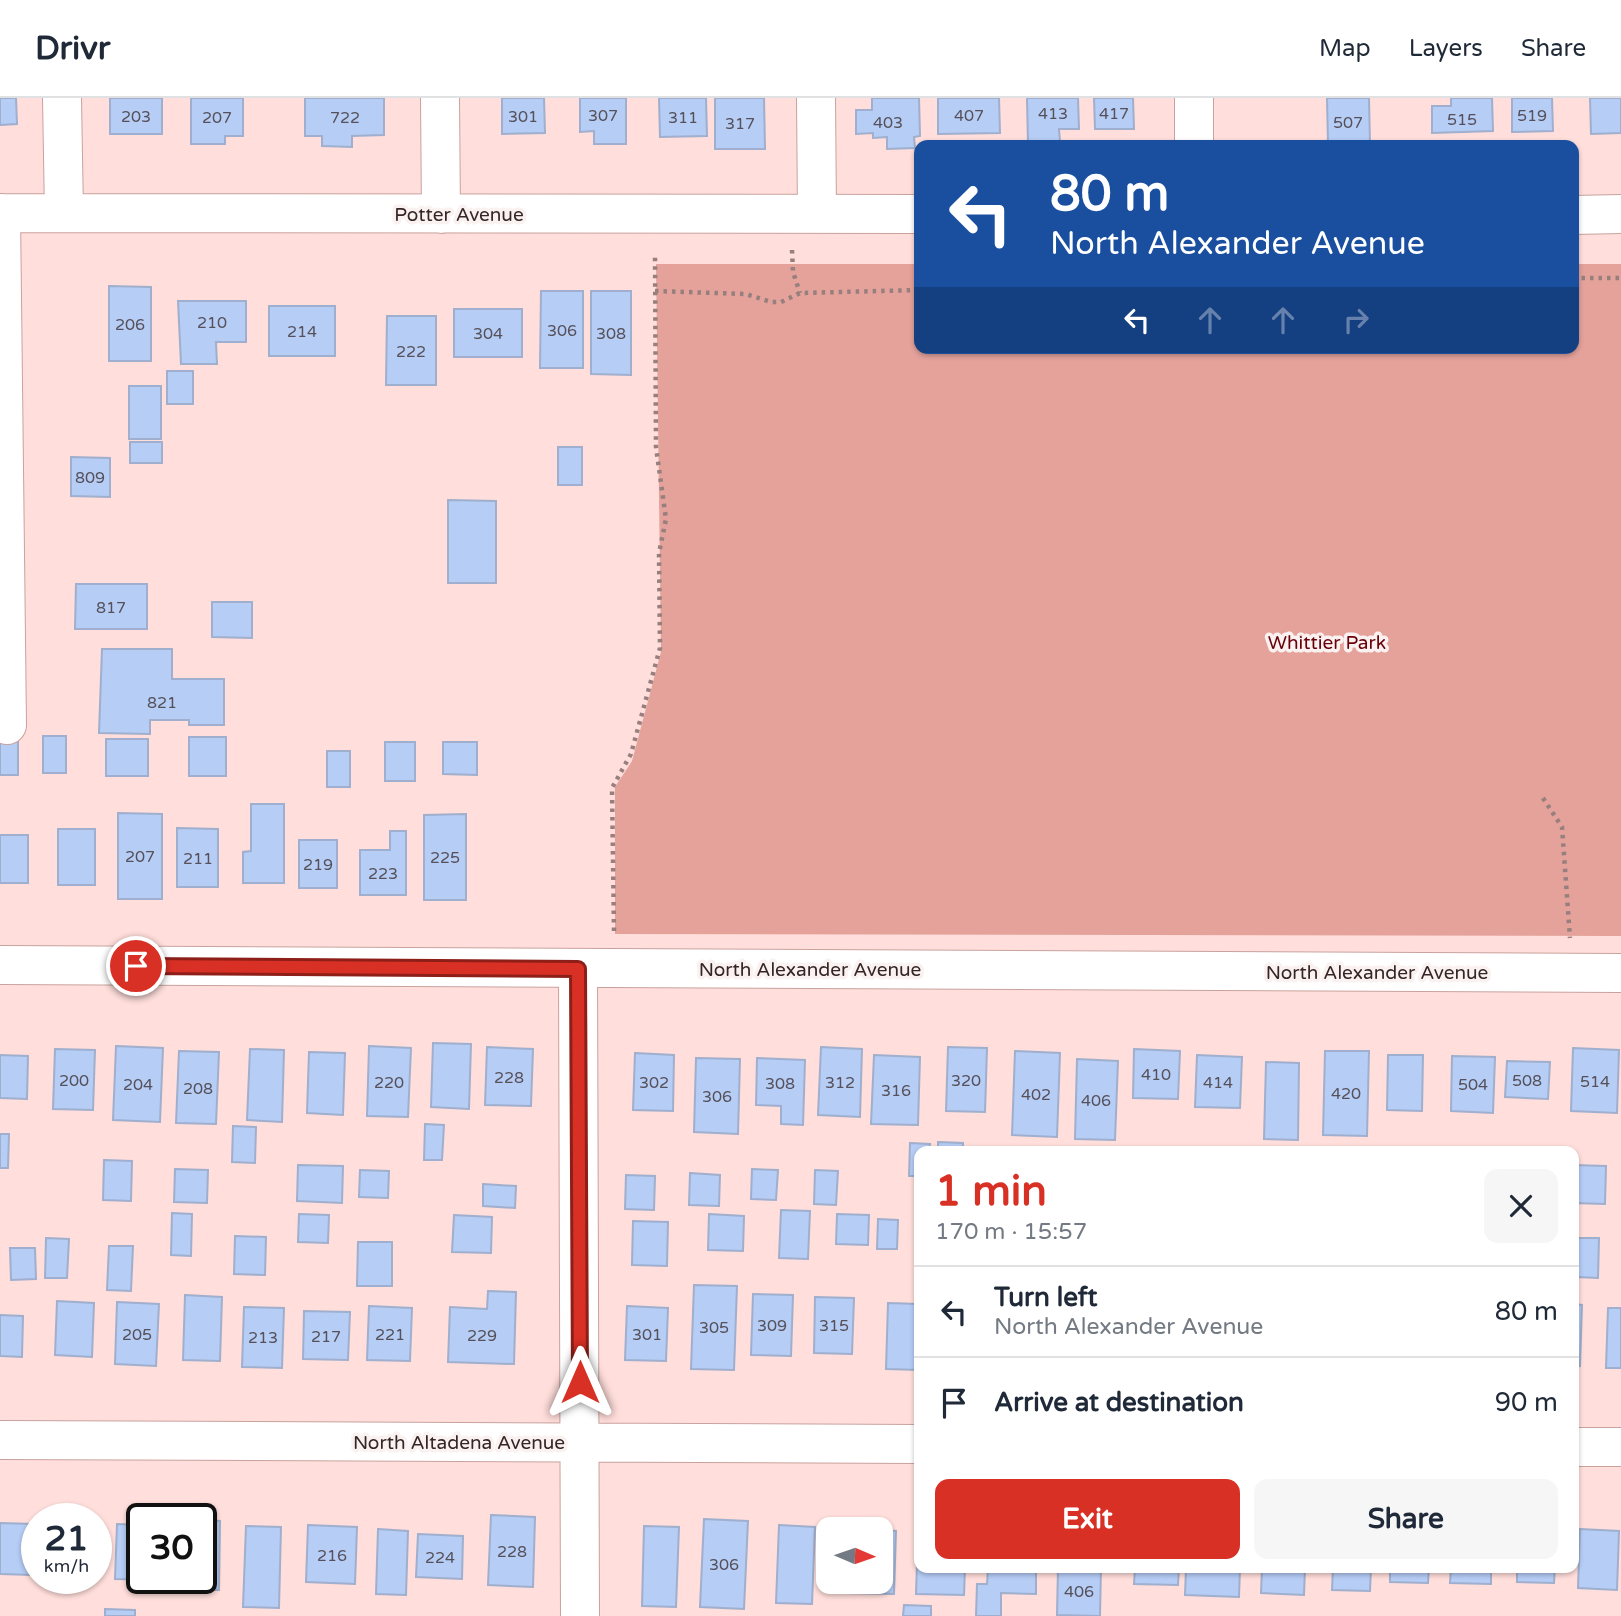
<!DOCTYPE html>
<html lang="en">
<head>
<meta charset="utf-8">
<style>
	:root { --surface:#fff; --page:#f6f6f7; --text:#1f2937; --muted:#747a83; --line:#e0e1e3; --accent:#d93025 }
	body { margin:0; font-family:"Varela Round",sans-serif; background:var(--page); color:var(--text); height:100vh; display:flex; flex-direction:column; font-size:26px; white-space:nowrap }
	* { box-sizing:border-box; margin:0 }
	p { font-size:23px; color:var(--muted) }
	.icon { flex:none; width:38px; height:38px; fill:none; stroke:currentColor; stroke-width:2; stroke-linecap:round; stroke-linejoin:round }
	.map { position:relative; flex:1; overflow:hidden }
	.sheet { position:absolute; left:914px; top:1048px; width:665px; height:427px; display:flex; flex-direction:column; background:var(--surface); border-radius:14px; box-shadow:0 2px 5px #0004 }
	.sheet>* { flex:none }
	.top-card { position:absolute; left:914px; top:42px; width:665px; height:214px; border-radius:14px; box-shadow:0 2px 5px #0004; background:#1a4fa0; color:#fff; overflow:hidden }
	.needle { width:46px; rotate:92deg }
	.tools { position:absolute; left:816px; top:1419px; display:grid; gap:14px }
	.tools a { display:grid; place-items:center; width:77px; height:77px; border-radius:14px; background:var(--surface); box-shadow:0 2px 5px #0004; font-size:35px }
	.speed { position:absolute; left:21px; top:1405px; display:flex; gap:14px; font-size:35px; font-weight:700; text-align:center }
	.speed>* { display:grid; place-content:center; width:91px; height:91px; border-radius:50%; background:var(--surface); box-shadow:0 2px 5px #0004; line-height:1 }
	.speed small { font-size:18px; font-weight:400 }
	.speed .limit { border:4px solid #111; border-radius:10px; background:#fff; color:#111 }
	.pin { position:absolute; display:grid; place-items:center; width:60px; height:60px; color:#fff; margin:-30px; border:4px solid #fff; border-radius:50%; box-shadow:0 2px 7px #0007 }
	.me { position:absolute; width:77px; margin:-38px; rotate:0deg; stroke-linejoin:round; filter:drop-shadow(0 0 5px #0008) }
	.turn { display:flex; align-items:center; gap:24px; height:147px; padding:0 21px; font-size:32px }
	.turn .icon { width:91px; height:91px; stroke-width:2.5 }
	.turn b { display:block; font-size:49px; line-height:60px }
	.lanes { display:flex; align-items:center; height:66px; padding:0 21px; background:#0003; justify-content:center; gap:35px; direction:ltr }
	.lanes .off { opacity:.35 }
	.round { display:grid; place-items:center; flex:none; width:74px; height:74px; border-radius:14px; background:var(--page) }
	.overview { display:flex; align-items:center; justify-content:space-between; height:119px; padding:0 21px }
	h1 { font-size:42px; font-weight:700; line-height:52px; color:var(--accent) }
	.action { display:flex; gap:14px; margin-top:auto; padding:14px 21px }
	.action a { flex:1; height:80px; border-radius:14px; background:var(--accent); color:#fff; font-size:28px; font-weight:700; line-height:80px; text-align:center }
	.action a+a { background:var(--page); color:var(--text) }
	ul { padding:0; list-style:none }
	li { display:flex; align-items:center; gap:21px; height:91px; padding:0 21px; border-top:2px solid var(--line) }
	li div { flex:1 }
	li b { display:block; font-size:26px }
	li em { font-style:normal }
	header { display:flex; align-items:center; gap:42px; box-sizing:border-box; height:98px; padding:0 35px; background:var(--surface); border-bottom:2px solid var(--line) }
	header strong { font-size:33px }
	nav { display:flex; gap:38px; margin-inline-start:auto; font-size:24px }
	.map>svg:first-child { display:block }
	.green { fill:#e4a29b }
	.building { fill:#b6cdf6; stroke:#9fafcd; stroke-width:2 }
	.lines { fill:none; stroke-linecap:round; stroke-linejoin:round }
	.minor-casing { stroke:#c9a29e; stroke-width:40 }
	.path { stroke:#977f7d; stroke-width:4.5; stroke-dasharray:3.5 5; stroke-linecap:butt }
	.minor { stroke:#fff; stroke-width:38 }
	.route-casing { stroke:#8d1f18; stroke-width:18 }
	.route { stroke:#d93025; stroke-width:12 }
	.labels { text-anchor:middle; stroke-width:7; stroke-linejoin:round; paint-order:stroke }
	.number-label { font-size:16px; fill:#555059 }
	.street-label { font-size:19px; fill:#352625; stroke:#faf2f1 }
	.park-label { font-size:19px; fill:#690009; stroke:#faf2f1 }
</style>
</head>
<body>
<header>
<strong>Drivr</strong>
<nav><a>Map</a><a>Layers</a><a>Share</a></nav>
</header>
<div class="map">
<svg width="1621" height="1518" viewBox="0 0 1621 1518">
	<rect width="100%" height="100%" fill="#ffdedb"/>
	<path class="green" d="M656,166H919V250H1573V166H1621V838L615,836V689L632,663L661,554Z"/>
	<path class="building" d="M0,0H16L17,26L0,27Z
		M110,0H162V36H110Z
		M191,0H243V38H225V46H191Z
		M305,0H384V37L352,38V49L322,48V38H305Z
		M502,0H544L545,35L502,36Z
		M580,0H626V46H594V33L580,34Z
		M659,0H706L707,38L660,39Z
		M715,0H764L765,51H715Z
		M872,0H919L920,38L914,39L915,50L887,51V39L873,40V35L856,36V12H872Z
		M938,0H999L1000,35L938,36Z
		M1027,0H1078L1079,31H1059L1060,44L1028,45Z
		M1094,0H1133L1134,31H1095Z
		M1327,0H1369L1370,47H1328Z
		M1451,0H1492L1493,33L1432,35V8H1451Z
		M1512,0H1552L1553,33L1512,34Z
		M1590,0H1621V35L1591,36Z
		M109,188L151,189V263H109Z
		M541,193H583V270H540Z
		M591,193H631V277L591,276Z
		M178,203H246V244H216L217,266H181Z
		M269,208H335V258H269Z
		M454,211H522V259H454Z
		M387,218H436V287H386Z
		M167,273H193V306H167Z
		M129,288H161V341H129Z
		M130,344H162V365H130Z
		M558,349H582V387H558Z
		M71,359L110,360V399L71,398Z
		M448,402L496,403V485H448Z
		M76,486H147V531H75Z
		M212,504H252V540L212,539Z
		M102,551H172V581H224V627H189V622H150V636L99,635Z
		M43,638H66V675H43Z
		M189,639H226V678H189Z
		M0,641H18V677H0Z
		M106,641H148V678H106Z
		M385,644H415V683H385Z
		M443,644H477V677L443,676Z
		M327,653H350V689H327Z
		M251,706H284V785H243V754L251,753Z
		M118,715L162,716V801H118Z
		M466,716V802H424V717Z
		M177,730L218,731V789H177Z
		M58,731H95V787H58Z
		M390,733H406V797H360V752H390Z
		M0,737H28V785H0Z
		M299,742H337V790H299Z
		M433,945L471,946L469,1011L431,1009Z
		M116,948L163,950L160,1024L113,1022Z
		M369,948L411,950L408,1019L367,1018Z
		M487,949L533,951L531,1008L485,1007Z
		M821,949L862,951L860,1019L818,1017Z
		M948,949L987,950L985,1014L946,1013Z
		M1573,950L1619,952L1617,1015L1571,1013Z
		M55,951L95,952L93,1012L53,1011Z
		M250,951L284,952L282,1024L247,1022Z
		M1134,951L1180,953L1178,1001L1133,1000Z
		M179,953L219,954L216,1026L176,1025Z
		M1015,953L1060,955L1057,1039L1012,1037Z
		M1325,953H1369L1367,1038L1323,1037Z
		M309,954L345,955L343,1017L307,1015Z
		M635,955L674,957L673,1013L633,1012Z
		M0,957L28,958L27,1001L0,1000Z
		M874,957L920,959L918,1027L871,1026Z
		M1197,957L1242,959L1240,1010L1195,1009Z
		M1388,957H1423L1422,1013L1387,1012Z
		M1452,958L1495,959L1493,1015L1451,1013Z
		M696,960L740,961L738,1036L694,1034Z
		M757,960L805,962L803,1027L781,1026V1008L756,1007Z
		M1077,961L1118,963L1115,1042L1075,1041Z
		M1507,963L1550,964L1548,1001L1505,999Z
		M1266,964L1299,965L1298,1042L1264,1041Z
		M425,1026L444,1027L442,1062H424Z
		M233,1028L256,1029L255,1065L232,1064Z
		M0,1036H9L8,1070H0Z
		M938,1044L963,1045V1054H938Z
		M910,1045L930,1046L929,1054H919V1078H909Z
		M104,1062L132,1063L131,1103L103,1102Z
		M298,1067L343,1068L342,1105L297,1103Z
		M1573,1067L1606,1068L1605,1106L1573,1105Z
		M175,1071L208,1072L207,1105L174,1104Z
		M752,1071L778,1072L776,1102L751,1101Z
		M360,1072L389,1073L388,1100L359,1099Z
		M815,1072L838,1073L836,1107L814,1106Z
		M690,1075L720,1077L719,1108L689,1107Z
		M626,1077L655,1078L654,1112L625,1111Z
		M483,1086L516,1088L515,1110L483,1108Z
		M781,1112L810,1113L808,1161L779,1160Z
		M172,1115L192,1116L191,1158L171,1157Z
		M299,1116L329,1117L328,1145L298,1144Z
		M709,1116L744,1118L743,1153L708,1152Z
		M837,1116L869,1117L868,1147L836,1146Z
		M454,1117L492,1119L491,1155L452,1154Z
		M878,1121L898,1122L897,1151H877Z
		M633,1123L668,1124L667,1168L632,1167Z
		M235,1138L266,1139L265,1177L234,1176Z
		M46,1140L69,1141L67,1180H45Z
		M1578,1140H1599L1598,1180L1576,1179Z
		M358,1144H392V1188H357Z
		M109,1148H133L131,1193L107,1192Z
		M10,1150H35L36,1181L11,1182Z
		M694,1187L737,1188L734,1272L691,1271Z
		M488,1193L516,1194L514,1266L448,1264L450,1209L487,1211Z
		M753,1196L793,1197L791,1258L751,1257Z
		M185,1197L222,1199L220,1263L183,1262Z
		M815,1199L854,1200L852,1256L814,1255Z
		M57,1203L94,1205L92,1259L55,1257Z
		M117,1204L159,1206L156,1268L115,1266Z
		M888,1205L919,1206V1272L886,1271Z
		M1573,1206L1582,1207L1580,1268L1573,1267Z
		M369,1208L412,1210L410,1263L367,1262Z
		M627,1208L668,1210L666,1263L625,1262Z
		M244,1209L284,1210L282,1270L242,1269Z
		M1608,1210H1621V1270H1606Z
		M304,1213L350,1214L348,1262L303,1261Z
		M0,1217L23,1218L22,1259L0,1258Z
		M491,1417L535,1419L533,1489L488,1487Z
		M704,1421L748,1423L744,1511L700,1509Z
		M201,1422L220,1423L219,1492L176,1491V1480H201Z
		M0,1425L34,1426L32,1477L0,1476Z
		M117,1426L142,1427V1480L156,1482L115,1481Z
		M308,1427L357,1429L355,1486L306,1484Z
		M779,1427L815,1429L812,1506L776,1505Z
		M246,1428L281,1429L279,1510L243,1509Z
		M644,1428L679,1429L676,1509L642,1508Z
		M378,1431L408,1433L406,1497L376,1496Z
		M1580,1431L1619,1433L1617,1492L1578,1490Z
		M880,1432L896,1433L894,1496L849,1495L850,1484H880Z
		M918,1434L919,1470H965L964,1497L916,1496Z
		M418,1436L463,1438L462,1481L416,1479Z
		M988,1470H1036V1496L1001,1495V1518H976L977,1486H987Z
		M1058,1470H1101L1100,1518L1057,1517Z
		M1135,1470H1179L1178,1487L1134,1486Z
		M1186,1470H1240L1239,1499L1185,1497Z
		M1262,1470H1305L1304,1497L1261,1495Z
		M1333,1470H1371L1370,1493L1332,1492Z
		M1390,1470H1429L1428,1485L1390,1484Z
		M1451,1470H1491V1486L1450,1485Z
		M1517,1470H1555L1554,1485L1517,1484Z
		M904,1507L931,1508V1518H903Z
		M105,1511L135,1512V1518H105Z"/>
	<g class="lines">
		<g class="minor-casing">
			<path id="minor" d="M62,0L64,115
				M440,0L441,116
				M816,0L817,116
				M1194,0V47
				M0,115L919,116
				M1,115L7,627
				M1573,117L1621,116
				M0,867L1621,875
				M578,871L580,1518
				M0,1342L919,1346
				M1573,1349H1621"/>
		</g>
		<path class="path" d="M792,152L793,174L800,195
			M1573,180H1621
			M917,192V151
			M655,193L746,196L771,204H781L800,195L919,192
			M1543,700L1562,729L1570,840
			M614,833L612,690L631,656L660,550L659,455L666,421L656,349L655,158"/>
		<use href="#minor" class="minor"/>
	</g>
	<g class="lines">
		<g class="route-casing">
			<path id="route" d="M136,868L578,871L580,1284"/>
		</g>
		<use href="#route" class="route"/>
	</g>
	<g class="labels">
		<g class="number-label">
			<text x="1053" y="21">413</text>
			<text x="1114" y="21">417</text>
			<text x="603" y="23">307</text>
			<text x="969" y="23">407</text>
			<text x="1532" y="23">519</text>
			<text x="136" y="24">203</text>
			<text x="523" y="24">301</text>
			<text x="217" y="25">207</text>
			<text x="345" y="25">722</text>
			<text x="683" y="25">311</text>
			<text x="1462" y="27">515</text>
			<text x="888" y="30">403</text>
			<text x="1348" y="30">507</text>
			<text x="740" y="31">317</text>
			<text x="212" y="230">210</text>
			<text x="130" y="232">206</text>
			<text x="562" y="238">306</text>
			<text x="302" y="239">214</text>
			<text x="488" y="241">304</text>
			<text x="611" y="241">308</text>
			<text x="411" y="259">222</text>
			<text x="90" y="385">809</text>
			<text x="111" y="515">817</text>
			<text x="162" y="610">821</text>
			<text x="140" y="764">207</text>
			<text x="445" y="765">225</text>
			<text x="198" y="766">211</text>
			<text x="318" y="772">219</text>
			<text x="383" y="781">223</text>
			<text x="1156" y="982">410</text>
			<text x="509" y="985">228</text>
			<text x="74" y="988">200</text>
			<text x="966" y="988">320</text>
			<text x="1527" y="988">508</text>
			<text x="1595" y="989">514</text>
			<text x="389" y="990">220</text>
			<text x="654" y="990">302</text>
			<text x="840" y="990">312</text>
			<text x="1218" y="990">414</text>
			<text x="780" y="991">308</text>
			<text x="138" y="992">204</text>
			<text x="1473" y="992">504</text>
			<text x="198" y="996">208</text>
			<text x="896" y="998">316</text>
			<text x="1346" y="1001">420</text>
			<text x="1036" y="1002">402</text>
			<text x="717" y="1004">306</text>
			<text x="1096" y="1008">406</text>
			<text x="772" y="1233">309</text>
			<text x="834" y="1233">315</text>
			<text x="714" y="1235">305</text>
			<text x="137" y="1242">205</text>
			<text x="390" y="1242">221</text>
			<text x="647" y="1242">301</text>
			<text x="482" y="1243">229</text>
			<text x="326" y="1244">217</text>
			<text x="263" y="1245">213</text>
			<text x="512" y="1459">228</text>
			<text x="332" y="1463">216</text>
			<text x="440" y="1465">224</text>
			<text x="724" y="1472">306</text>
			<text x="1079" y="1499">406</text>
		</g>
		<g class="street-label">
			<text x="459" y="123">Potter Avenue</text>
			<text x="810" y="878">North Alexander Avenue</text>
			<text x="1377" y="881">North Alexander Avenue</text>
			<text x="459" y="1351">North Altadena Avenue</text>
		</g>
		<g class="park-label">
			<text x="1327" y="551">Whittier Park</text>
		</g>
	</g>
</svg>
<div class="tools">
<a><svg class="needle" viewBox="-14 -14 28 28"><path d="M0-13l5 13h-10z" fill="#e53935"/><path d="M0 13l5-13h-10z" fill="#747a83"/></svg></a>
</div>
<div class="speed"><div>21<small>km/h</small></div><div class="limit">30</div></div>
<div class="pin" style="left:136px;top:868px;background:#d93025"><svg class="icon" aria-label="arrive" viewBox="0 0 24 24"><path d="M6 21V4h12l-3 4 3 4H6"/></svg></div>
<svg class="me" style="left:580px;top:1284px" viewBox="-20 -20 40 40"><path d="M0-17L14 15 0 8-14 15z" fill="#d93025" stroke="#fff" stroke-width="4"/></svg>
<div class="top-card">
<div class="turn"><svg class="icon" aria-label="left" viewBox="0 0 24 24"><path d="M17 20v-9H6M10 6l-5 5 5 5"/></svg><div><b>80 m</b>North Alexander Avenue</div></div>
<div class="lanes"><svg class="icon" aria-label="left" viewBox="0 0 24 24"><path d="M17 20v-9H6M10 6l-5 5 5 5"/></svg><svg class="icon off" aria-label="ahead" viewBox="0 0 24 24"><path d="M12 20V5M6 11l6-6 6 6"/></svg><svg class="icon off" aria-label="ahead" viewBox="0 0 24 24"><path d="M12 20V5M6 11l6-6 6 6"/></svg><svg class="icon off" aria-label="right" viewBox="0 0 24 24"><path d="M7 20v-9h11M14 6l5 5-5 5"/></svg></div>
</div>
<section class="sheet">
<div class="overview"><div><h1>1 min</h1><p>170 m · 15:57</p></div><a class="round"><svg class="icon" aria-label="close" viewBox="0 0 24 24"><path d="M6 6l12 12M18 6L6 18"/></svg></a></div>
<ul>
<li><svg class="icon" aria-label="left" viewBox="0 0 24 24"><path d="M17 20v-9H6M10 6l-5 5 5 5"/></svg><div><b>Turn left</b><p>North Alexander Avenue</p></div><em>80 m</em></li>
<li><svg class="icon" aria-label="arrive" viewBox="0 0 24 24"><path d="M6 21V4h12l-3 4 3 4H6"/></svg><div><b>Arrive at destination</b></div><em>90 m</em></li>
</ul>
<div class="action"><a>Exit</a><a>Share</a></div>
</section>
</div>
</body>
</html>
